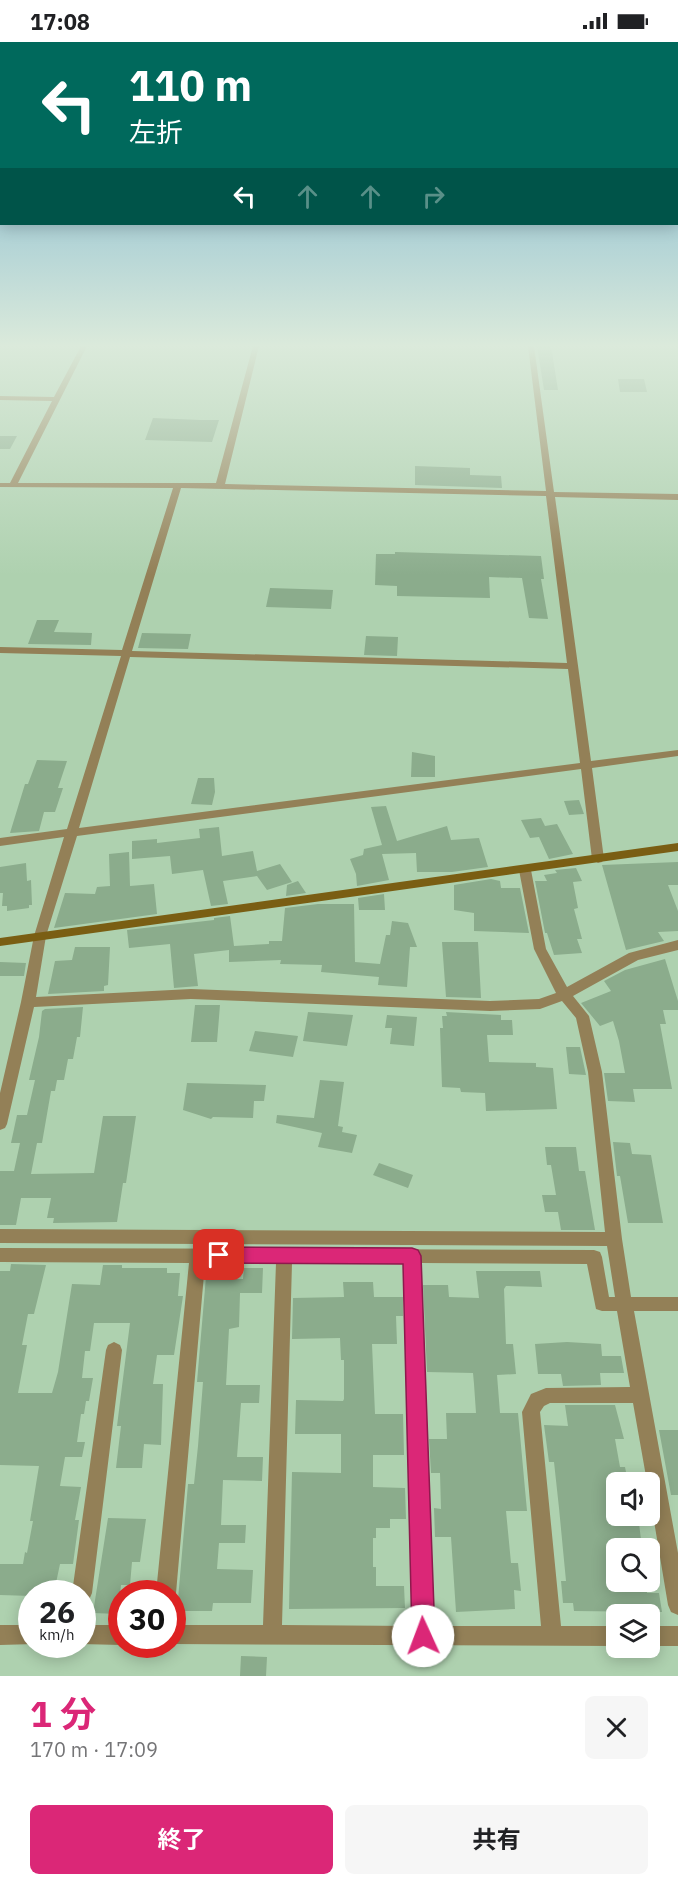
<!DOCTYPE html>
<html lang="ja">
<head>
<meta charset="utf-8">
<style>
	:root { --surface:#fff; --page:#f6f6f6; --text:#202124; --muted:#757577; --accent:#db2777 }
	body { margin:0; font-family:"IBM Plex Sans","Noto Sans JP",sans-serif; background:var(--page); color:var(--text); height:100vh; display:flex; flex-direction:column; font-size:22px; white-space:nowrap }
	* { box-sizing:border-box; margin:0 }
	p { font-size:20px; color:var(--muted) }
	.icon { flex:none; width:33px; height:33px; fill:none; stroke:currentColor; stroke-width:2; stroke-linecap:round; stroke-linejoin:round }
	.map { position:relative; height:1634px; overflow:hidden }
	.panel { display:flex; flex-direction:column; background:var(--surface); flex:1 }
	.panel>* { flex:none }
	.guide { position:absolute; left:0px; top:0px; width:678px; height:183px; box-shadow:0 3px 15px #0003; background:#00695c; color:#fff; overflow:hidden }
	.fabs { position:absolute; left:606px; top:1430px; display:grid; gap:12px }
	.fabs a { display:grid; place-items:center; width:54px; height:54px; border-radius:9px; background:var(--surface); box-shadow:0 3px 15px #0003; font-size:30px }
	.speed { position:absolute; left:18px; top:1538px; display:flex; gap:12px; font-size:30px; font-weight:700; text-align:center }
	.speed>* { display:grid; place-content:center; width:78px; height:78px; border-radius:50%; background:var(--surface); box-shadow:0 3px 15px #0003; line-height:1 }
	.speed small { font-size:15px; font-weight:400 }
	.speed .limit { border:9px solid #d22; background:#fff; color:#111 }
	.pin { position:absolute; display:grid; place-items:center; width:51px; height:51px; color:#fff; margin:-26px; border-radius:12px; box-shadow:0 3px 9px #0006 }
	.me { position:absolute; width:66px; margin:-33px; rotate:358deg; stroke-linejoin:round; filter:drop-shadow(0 0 4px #0008) }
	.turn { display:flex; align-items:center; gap:21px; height:126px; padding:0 30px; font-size:27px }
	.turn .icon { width:78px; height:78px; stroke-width:2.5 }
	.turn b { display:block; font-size:42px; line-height:51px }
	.lanes { display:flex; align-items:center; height:57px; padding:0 30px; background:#0003; justify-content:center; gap:30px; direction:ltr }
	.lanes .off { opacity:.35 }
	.round { display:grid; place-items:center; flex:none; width:63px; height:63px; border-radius:9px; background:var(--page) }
	.head { display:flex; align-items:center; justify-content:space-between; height:102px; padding:0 30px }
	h1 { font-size:36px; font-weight:700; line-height:45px; color:var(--accent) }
	.button { display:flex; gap:12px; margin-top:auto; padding:12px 30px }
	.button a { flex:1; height:69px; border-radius:9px; background:var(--accent); color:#fff; font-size:24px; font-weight:700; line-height:69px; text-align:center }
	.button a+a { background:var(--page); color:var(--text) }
	.status { display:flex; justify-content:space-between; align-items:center; height:42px; padding:0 30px; background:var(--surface); direction:ltr }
	.status svg { height:16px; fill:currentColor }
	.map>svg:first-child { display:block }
	.building { fill:#8bac8c }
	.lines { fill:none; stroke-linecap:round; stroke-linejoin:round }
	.street { fill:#938057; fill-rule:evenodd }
	.secondary { fill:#7a5e13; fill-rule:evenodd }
	.route { fill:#db2777; stroke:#8e194d; stroke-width:1.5 }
</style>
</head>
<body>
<div class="status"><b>17:08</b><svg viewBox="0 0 49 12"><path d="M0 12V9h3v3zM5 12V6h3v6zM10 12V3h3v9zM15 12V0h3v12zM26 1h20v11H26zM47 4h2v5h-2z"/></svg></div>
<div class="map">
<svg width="678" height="1634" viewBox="0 0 678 1634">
	<rect width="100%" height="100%" fill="#aed1af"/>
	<path class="building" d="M537,304H551L558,348H544Z
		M618,337H644L647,350H620Z
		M153,376L200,378H219L212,400L145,398Z
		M0,394H17L10,407H0Z
		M415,424L470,426V433L501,434L502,446L415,443Z
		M395,510L541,514L544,537H541L548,577L529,576L522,536L489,535L490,556L397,554V544L375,543L376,512H395Z
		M270,546L333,548L331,567L266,565Z
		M37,578H59L54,590L92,591L91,603L28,602Z
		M142,591L191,592L188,607L138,606Z
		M366,594L398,595L397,614L364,613Z
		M412,710L435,714V735H411Z
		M37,718L67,719L58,746H63L55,770H44L39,789L10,791L25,742H28Z
		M198,736H214L215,750L212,763L191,762Z
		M579,758L584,772L569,773L564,759Z
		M386,764L397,799L447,784L451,798L479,796L488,825L452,830H417L416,811L382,812L389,838L357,844L356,832L350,817L363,813L364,807L382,803L371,765Z
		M541,776L545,784L557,782L573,812L549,817L539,795L530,796L521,778Z
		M219,785L222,814L253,809L257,829L280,822L292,840L267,848L257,834L223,839L228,862L211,864L203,828L172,832L170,814L132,817V799L157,797V801L200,796L199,787Z
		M129,810L130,844L154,842L157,872L54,886L65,851L95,852L97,845L110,844L109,812Z
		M678,820V843H668L678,869V889L658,890L664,899L626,908L602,823Z
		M26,821L27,839L31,838L32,863H29V866L7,869V864H2L3,851H0V825Z
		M576,826L582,839L573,840L578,866L574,867L582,897H577L582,911L554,913L547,891H545L535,839H547L544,833L557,831L555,828Z
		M491,837L500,839L501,846H520L529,891L474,889V871L454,868V843Z
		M298,839L306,851L286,854L287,843Z
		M384,852L385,868H359L358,856Z
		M318,862H354L355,920L380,922L386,893H390L392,879L408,881L417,905H410L407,945L378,943L379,935L321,930L322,923L280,922L281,918L229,920V908L194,912L198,944L174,946L170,902L129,906L127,888L214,878V876L230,874L234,904L269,902V899H282L285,866Z
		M442,900H478L481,956L446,955Z
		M75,905H110L108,943L104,944V949L48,952L55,919L72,918Z
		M665,917L678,959V968H663L666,982H660L672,1047H633L635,1060L608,1059L604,1031H625L619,999L613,979L600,984L581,961L611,949L604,939L625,928Z
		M0,920L26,921L24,934H0Z
		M195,963H220L217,1000H191Z
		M83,965L80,995H77L73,1017H68L64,1038H57L55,1049H51L42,1101H37L31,1132L94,1131L103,1074H136L126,1141H123L117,1180L53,1181L54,1176H47L51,1156H21L16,1183H0V1129H14L20,1101H11L17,1073H27L35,1038H29L39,995L42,969L45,967Z
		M308,970L353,973L347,1004L303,999Z
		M446,970L501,973V978H512L513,993H487L489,1020L536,1021V1025L553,1026L557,1067L486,1069L485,1051L461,1050L460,1046L442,1045L440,986H443L442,974H447Z
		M387,973L417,975L414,1004L390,1002L392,986H385Z
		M255,989L298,994L293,1015L249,1009Z
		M566,1005H580L586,1033L569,1032Z
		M320,1038L344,1040L338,1084L343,1085L342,1090L357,1093L352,1111L318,1105L322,1091L276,1081L277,1073L314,1076Z
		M187,1041L266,1043L264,1059H254L253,1076L213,1075L211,1077L183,1068Z
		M613,1100L630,1101L632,1112L651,1113L663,1181H628L620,1134H617Z
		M545,1105H576L579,1129H585L595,1188H561L558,1170H545L542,1153H556L551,1123H547Z
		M379,1121L413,1133L408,1146L373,1133Z
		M11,1222L46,1223L34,1272H28L22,1303H27L18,1351H52L58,1330L72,1242L100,1243L103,1223H122V1226H167V1231H180L178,1254H183L174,1313H157L153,1342H163L161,1403L144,1402L142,1426H116L121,1384H117L130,1281H94L90,1309H85L82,1336H93L89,1359H86L84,1372H81L77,1400H85L82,1415H65L60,1444L81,1445L75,1478H79L73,1522H60L56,1541H50L48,1551H32V1554L0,1553V1522H23L25,1510L27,1511L33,1479H30L39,1424L0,1423V1229H10Z
		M207,1223L223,1237H243L244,1226H263L262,1251H240L239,1285L229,1287L226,1343H260L259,1361H241L237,1415H263L262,1439L223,1438L221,1483H246L245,1501H219L217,1527L253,1528L251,1561H213L212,1569H177L188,1442H194L198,1404L203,1340H197Z
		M476,1229H540L542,1245L506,1244L504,1247L506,1302H513L516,1332L497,1333L500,1371H518L527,1469H506L511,1521H518L521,1549L514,1548L515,1567L456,1570L451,1495H435L434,1466L441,1467L440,1431H431L429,1397H447L446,1371H476L474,1342L473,1331L427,1330L423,1243H448L449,1255L479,1256Z
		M343,1240H373L374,1255H403V1274H396L397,1302H372L375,1372H403L404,1413H373V1445L405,1446L406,1477H390V1486H376V1496H373V1525H376V1544H404L405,1566L289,1567L292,1430L341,1431V1392H295L296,1358L343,1359L344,1357V1318H341L340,1296L292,1297L293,1256L344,1255Z
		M567,1300L601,1302L602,1314H621L624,1331H600L601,1343L563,1344L561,1332H538L535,1302Z
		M565,1363H615L624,1397H615L620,1425H625L628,1440H616V1473H638L642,1506H616V1539H646L647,1551H659L662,1570L574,1569L573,1561H563L561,1539H566L559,1466L554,1420H549L544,1383L568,1384Z
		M659,1388H678V1453H671Z
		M108,1476L146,1477L140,1520H132L130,1543H121L118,1572L93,1571Z
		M241,1614L267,1615L266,1634H240Z"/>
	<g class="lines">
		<path class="street" d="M81,304H87L18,441H216L253,304H259L225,442L546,449L528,304H534L554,450L678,452V458L555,455L591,719L678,708V714L592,726L604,817L602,820L598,821L592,817L581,727L77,794L46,894L36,955L191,947L490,959L539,957L556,951L534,907L519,828L525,824L531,828L546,907L567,945L629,911L678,898V908L638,918L573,954L589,974L602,1030L622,1197L631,1255H678V1269H634L678,1511V1573L671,1570L668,1563L650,1455V1440H647L633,1361H550L544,1364L540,1370L561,1584H616V1604L170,1602H172V1583H263L276,1221H205L176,1551L172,1558V1551H156L189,1221L0,1220V1206L594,1208L600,1210L602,1215L609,1255H615L607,1204L0,1201V1187L605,1190L588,1030L576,976L562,959L540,967L490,969L191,957L34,965L7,1082L5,1086L0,1088V1051L21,960L34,894L64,795L0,804V796L67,787L121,614L0,611V605L122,608L173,446L0,445V441H10L52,359L0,358V354L54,355ZM181,446L546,454L567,621L132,609ZM130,615L568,627L580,721L79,786ZM292,1221H404L413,1584L282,1583ZM420,1221L587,1222L596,1267L602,1269H617L630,1345L546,1346L531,1352L522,1370L541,1584H432Z
			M114,1300L120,1303L122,1308L92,1551L89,1558L82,1560V1551H72L106,1308L108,1303Z
			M0,1583H32V1602H34L0,1603Z
			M82,1583H122V1602H124L122,1603L80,1602H82Z
			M650,1584H678V1604H650Z"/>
		<path class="secondary" d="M678,801V809L0,904V896Z"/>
	</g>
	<linearGradient id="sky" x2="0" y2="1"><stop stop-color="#66aacd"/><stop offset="0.57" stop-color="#dbeadb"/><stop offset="1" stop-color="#dbeadb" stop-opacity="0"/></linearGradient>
	<rect width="678" height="533" fill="url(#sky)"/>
	<path class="route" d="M219,1205L412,1206L418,1208L421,1214L435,1594L431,1602L423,1605L416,1602L412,1594L403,1222L219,1221L213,1218L210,1213L213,1207Z"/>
</svg>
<div class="fabs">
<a><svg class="icon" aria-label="sound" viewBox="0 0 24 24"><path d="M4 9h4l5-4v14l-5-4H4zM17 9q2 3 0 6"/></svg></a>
<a><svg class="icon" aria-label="search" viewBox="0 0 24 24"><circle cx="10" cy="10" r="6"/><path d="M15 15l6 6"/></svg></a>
<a><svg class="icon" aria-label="layers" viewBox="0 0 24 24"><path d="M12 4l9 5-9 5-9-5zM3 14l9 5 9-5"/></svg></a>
</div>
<div class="speed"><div>26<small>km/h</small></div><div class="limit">30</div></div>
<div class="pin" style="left:219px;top:1213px;background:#d93025"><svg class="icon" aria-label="arrive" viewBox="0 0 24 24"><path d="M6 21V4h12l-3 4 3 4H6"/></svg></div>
<svg class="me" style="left:423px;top:1594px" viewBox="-20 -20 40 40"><circle r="19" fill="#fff"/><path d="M0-13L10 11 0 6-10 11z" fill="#db2777"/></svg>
<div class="guide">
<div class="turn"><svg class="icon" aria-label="left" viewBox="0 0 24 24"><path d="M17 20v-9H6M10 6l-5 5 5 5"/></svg><div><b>110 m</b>左折</div></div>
<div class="lanes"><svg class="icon" aria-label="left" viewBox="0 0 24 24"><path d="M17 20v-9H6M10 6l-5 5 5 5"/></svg><svg class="icon off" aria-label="ahead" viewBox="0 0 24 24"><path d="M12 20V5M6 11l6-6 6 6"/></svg><svg class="icon off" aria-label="ahead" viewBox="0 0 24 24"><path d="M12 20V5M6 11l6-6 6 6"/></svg><svg class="icon off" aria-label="right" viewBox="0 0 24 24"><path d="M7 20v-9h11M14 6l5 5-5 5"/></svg></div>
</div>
</div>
<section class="panel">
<div class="head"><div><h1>1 分</h1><p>170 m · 17:09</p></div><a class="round"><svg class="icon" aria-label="close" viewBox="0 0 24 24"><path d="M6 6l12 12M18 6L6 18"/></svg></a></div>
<div class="button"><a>終了</a><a>共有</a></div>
</section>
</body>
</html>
